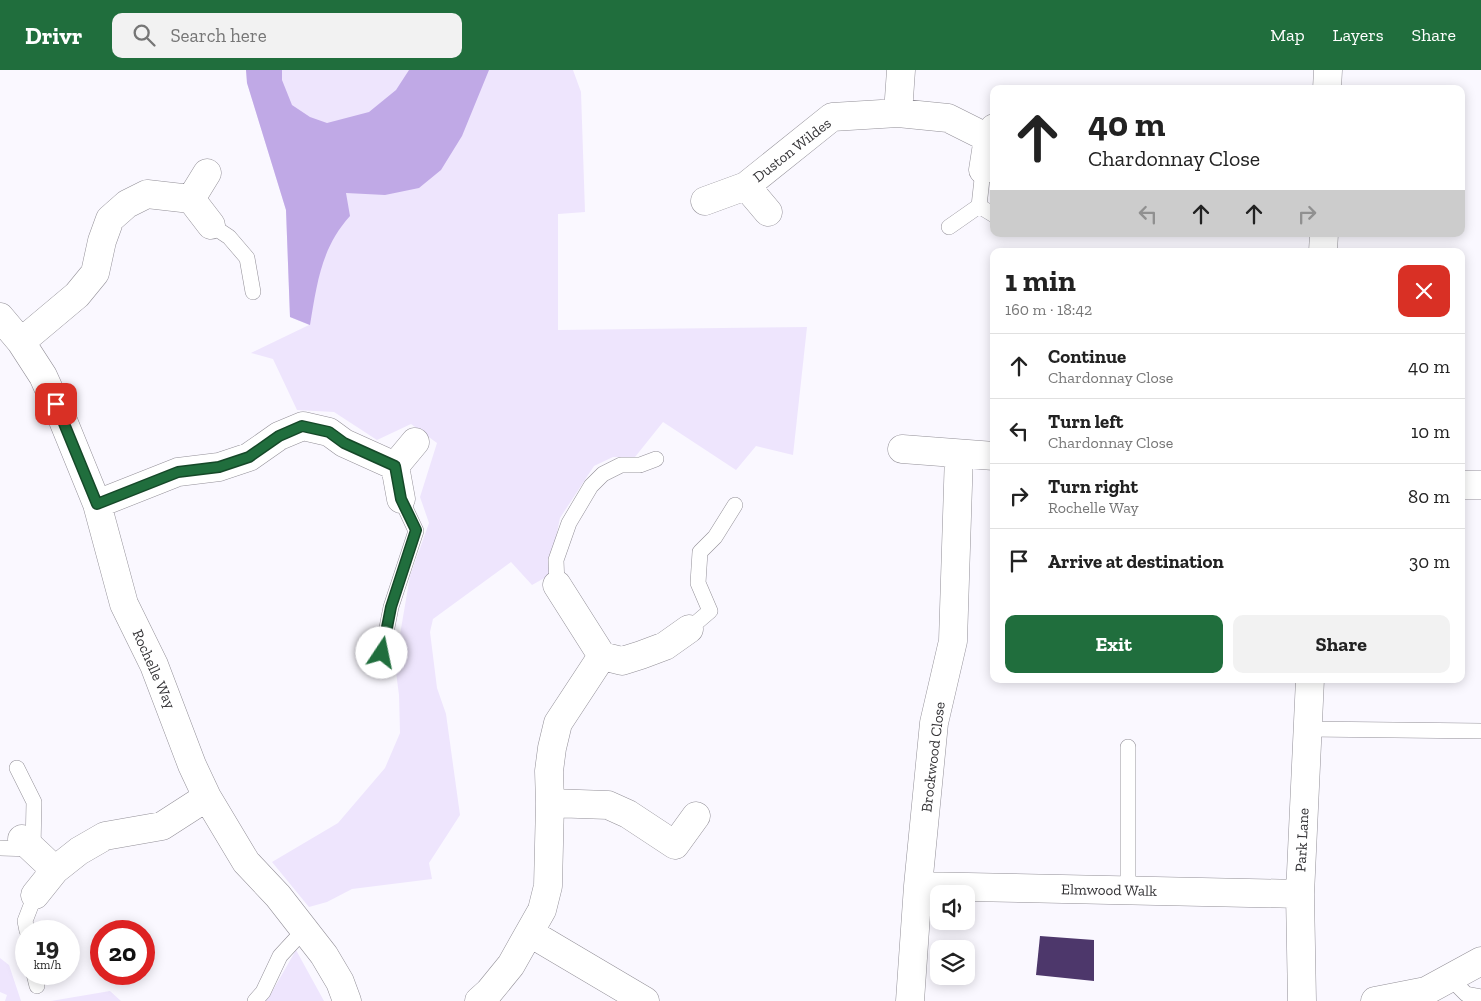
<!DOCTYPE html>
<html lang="en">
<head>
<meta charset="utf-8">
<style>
	:root { --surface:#fff; --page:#f2f2f2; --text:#222; --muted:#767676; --line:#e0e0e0; --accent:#206e3d }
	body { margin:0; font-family:"Zilla Slab",serif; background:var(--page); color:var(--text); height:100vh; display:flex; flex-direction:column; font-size:19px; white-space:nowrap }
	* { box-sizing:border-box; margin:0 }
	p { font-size:16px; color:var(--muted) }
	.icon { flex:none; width:28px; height:28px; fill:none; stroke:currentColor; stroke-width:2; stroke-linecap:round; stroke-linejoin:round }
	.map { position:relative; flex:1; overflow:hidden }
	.sheet { position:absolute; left:990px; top:178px; width:475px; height:435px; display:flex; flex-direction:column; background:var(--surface); border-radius:10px; box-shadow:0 2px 12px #0003 }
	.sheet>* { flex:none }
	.top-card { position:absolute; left:990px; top:15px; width:475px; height:152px; border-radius:10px; box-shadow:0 2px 12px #0003; background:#fff; color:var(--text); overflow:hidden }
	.fabs { position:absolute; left:930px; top:815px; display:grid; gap:10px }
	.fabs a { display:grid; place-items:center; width:45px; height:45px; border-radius:10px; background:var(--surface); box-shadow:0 2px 12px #0003; font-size:25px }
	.speed { position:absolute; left:15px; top:850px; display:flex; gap:10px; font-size:25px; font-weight:700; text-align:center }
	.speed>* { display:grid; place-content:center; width:65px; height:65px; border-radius:50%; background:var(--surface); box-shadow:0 2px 12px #0003; line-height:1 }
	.speed small { font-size:12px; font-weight:400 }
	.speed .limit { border:8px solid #d22; background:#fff; color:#111 }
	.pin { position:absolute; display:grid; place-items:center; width:42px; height:42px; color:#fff; margin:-21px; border-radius:10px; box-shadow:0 2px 8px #0006 }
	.me { position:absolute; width:55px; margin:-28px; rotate:11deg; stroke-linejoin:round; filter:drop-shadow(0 0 4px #0008) }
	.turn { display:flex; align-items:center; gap:18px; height:105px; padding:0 15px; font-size:22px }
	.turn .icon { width:65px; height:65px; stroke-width:2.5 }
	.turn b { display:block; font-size:35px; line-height:42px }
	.lanes { display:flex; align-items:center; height:48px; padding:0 15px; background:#0003; justify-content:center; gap:25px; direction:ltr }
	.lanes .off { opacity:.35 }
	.round { display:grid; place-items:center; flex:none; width:52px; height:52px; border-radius:10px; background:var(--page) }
	.summary { display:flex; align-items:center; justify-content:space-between; height:85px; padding:0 15px }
	h1 { font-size:30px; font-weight:700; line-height:38px }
	.cta { display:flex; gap:10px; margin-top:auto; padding:10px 15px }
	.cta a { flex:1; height:58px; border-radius:10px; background:var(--accent); color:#fff; font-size:20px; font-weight:700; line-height:58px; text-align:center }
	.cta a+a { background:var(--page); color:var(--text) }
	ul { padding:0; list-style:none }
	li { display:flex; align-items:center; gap:15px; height:65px; padding:0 15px; border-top:1px solid var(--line) }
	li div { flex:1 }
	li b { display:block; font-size:19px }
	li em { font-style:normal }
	header { display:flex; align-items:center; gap:30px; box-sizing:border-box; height:70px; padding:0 25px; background:var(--accent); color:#fff }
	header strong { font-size:24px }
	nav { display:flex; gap:28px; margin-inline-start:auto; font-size:18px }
	.search { width:350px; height:45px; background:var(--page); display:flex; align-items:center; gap:12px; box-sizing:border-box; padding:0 18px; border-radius:10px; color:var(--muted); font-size:19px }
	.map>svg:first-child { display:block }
	.green { fill:#eee5fd }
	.forest { fill:#c0a9e6 }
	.building { fill:#4d376b }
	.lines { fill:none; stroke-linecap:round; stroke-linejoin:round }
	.service-casing { stroke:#939098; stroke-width:16 }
	.minor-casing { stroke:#939098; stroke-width:29 }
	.service { stroke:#fff; stroke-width:15 }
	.minor { stroke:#fff; stroke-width:28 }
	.route-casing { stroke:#154828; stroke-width:12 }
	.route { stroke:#206e3d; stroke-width:9 }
	.labels { text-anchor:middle; stroke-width:5; stroke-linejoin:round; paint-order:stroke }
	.street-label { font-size:15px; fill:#343336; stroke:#fff }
</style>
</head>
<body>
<header>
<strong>Drivr</strong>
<div class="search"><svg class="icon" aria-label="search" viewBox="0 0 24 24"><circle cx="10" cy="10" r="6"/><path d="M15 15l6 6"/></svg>Search here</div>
<nav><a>Map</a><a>Layers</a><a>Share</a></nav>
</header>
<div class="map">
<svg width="1481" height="931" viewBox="0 0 1481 931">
	<rect width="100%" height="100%" fill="#faf8ff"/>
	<path class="green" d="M246,0H573L581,22L585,142L558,144V260L807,257L793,385L756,376L736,400L663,352L635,387H613L594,396L560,448L548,506L532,515L511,492L433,549L430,562L437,618L446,644L460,745L429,793L432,809L352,819L327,832L309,837L272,792L338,753L385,698L400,663L399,625L395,594L410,506L429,453L420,427L437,373L411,354L377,370L334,342L297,340L273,289L251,283L309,255L290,247L286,140L247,13Z
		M296,880L324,931H265L269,927Z
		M0,888L9,895L21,931H5L7,925L0,922Z
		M110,921L121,931H51Z"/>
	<path class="forest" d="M246,0H282V10L292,35L310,47L327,53L369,42L396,20L409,0H489L462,66L441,100L419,118L385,125L346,123L350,146C321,178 317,214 310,255L290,247L286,140L247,13Z"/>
	<path class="building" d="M1040,866L1094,870V911L1036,905Z"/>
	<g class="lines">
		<g class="service-casing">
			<path id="service" d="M979,136L983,100
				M211,155L229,167L247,188L253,222
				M949,157L979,136L994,145
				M557,515L556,490L569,453L591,416L603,404L621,395H640L656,389
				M689,559L710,541L698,513L700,482L715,467L735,435
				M382,583L391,537L416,461L401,429
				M1308,659L1481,661
				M1128,677V820
				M0,778L33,779L34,732L17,698
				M27,861L25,851L35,825
				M34,904L37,916
				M1450,908L1466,924L1481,927
				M255,931L263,922L280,886L304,860"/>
		</g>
		<g class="minor-casing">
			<path id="minor" d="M1327,19L1328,0
				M898,43L948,48L988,68
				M983,100L988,68L994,58
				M746,116L768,142
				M191,129L207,103
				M705,131L746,116L832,47L898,43L901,0
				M1323,181L1324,164
				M0,247L21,272L43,306L62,348L97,434L124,534L154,595L192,695L207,727L246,792L278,826L324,885L340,912L347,931
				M21,272L77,225L95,203L102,171L110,149L127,134L147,124L191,129L211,155
				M902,379L994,386
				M1461,415H1481
				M401,429L395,396L415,372
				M97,434L178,402L219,397L249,387L279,366L303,356L329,362L344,373L395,396
				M557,515L602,586L622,591L641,585L665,576L689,559
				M550,733L608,735L628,744L675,775L696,746
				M22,769L55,800
				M918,816L1300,824
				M35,825L55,800L79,781L105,766L162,756L207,727
				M530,863L645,931
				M479,931L489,922L511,895L542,840L548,816L550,733L549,701L552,678L558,653L602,586
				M910,931L918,816L934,653L953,571L959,384
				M1302,931L1300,824L1310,609
				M1375,931L1426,921L1481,891"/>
		</g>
		<use href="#service" class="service"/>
		<use href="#minor" class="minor"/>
	</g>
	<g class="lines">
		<g class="route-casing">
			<path id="route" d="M56,334L97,434L178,402L219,397L249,387L279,366L302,356L329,362L344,373L395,396L401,429L416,460L391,537L382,583"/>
		</g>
		<use href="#route" class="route"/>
	</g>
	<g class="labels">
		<g class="street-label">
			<text transform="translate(792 80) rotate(-38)" y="5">Duston Wildes</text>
			<text transform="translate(154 599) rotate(66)" y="5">Rochelle Way</text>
			<text transform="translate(933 687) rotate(-83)" y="5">Brockwood Close</text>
			<text transform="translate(1302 770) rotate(-87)" y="5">Park Lane</text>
			<text transform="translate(1109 820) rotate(1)" y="5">Elmwood Walk</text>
		</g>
	</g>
</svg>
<div class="fabs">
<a><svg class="icon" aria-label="sound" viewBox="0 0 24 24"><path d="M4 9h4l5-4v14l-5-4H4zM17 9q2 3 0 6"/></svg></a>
<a><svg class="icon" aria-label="layers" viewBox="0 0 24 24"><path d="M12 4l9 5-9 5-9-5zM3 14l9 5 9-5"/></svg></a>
</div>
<div class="speed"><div>19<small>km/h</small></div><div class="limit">20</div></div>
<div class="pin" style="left:56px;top:334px;background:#d93025"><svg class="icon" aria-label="arrive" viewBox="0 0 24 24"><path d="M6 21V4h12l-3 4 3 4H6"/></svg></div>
<svg class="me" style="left:382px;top:583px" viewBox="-20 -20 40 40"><circle r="19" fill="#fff"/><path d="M0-13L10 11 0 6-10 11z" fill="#206e3d"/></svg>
<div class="top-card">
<div class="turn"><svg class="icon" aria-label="ahead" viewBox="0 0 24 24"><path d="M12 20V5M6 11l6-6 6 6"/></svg><div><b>40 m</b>Chardonnay Close</div></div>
<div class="lanes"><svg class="icon off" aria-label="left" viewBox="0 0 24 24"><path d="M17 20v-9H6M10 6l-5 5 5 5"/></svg><svg class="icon" aria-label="ahead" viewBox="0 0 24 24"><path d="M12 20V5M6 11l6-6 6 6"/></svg><svg class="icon" aria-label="ahead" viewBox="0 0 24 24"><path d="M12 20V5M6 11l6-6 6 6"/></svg><svg class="icon off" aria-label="right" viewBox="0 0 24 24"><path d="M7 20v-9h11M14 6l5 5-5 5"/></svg></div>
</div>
<section class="sheet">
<div class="summary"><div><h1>1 min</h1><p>160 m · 18:42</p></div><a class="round" style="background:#d93025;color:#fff"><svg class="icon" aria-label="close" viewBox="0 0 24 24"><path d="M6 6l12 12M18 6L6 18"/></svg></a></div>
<ul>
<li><svg class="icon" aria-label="ahead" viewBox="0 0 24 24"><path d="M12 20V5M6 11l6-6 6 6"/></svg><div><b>Continue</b><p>Chardonnay Close</p></div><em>40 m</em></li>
<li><svg class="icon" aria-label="left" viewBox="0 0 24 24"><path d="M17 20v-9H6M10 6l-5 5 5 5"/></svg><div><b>Turn left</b><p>Chardonnay Close</p></div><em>10 m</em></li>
<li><svg class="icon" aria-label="right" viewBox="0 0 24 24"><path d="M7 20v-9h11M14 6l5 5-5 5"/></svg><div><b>Turn right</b><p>Rochelle Way</p></div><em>80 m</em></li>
<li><svg class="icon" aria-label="arrive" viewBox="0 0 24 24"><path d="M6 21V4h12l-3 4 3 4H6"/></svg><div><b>Arrive at destination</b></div><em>30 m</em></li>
</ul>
<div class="cta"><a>Exit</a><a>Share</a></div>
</section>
</div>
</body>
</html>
